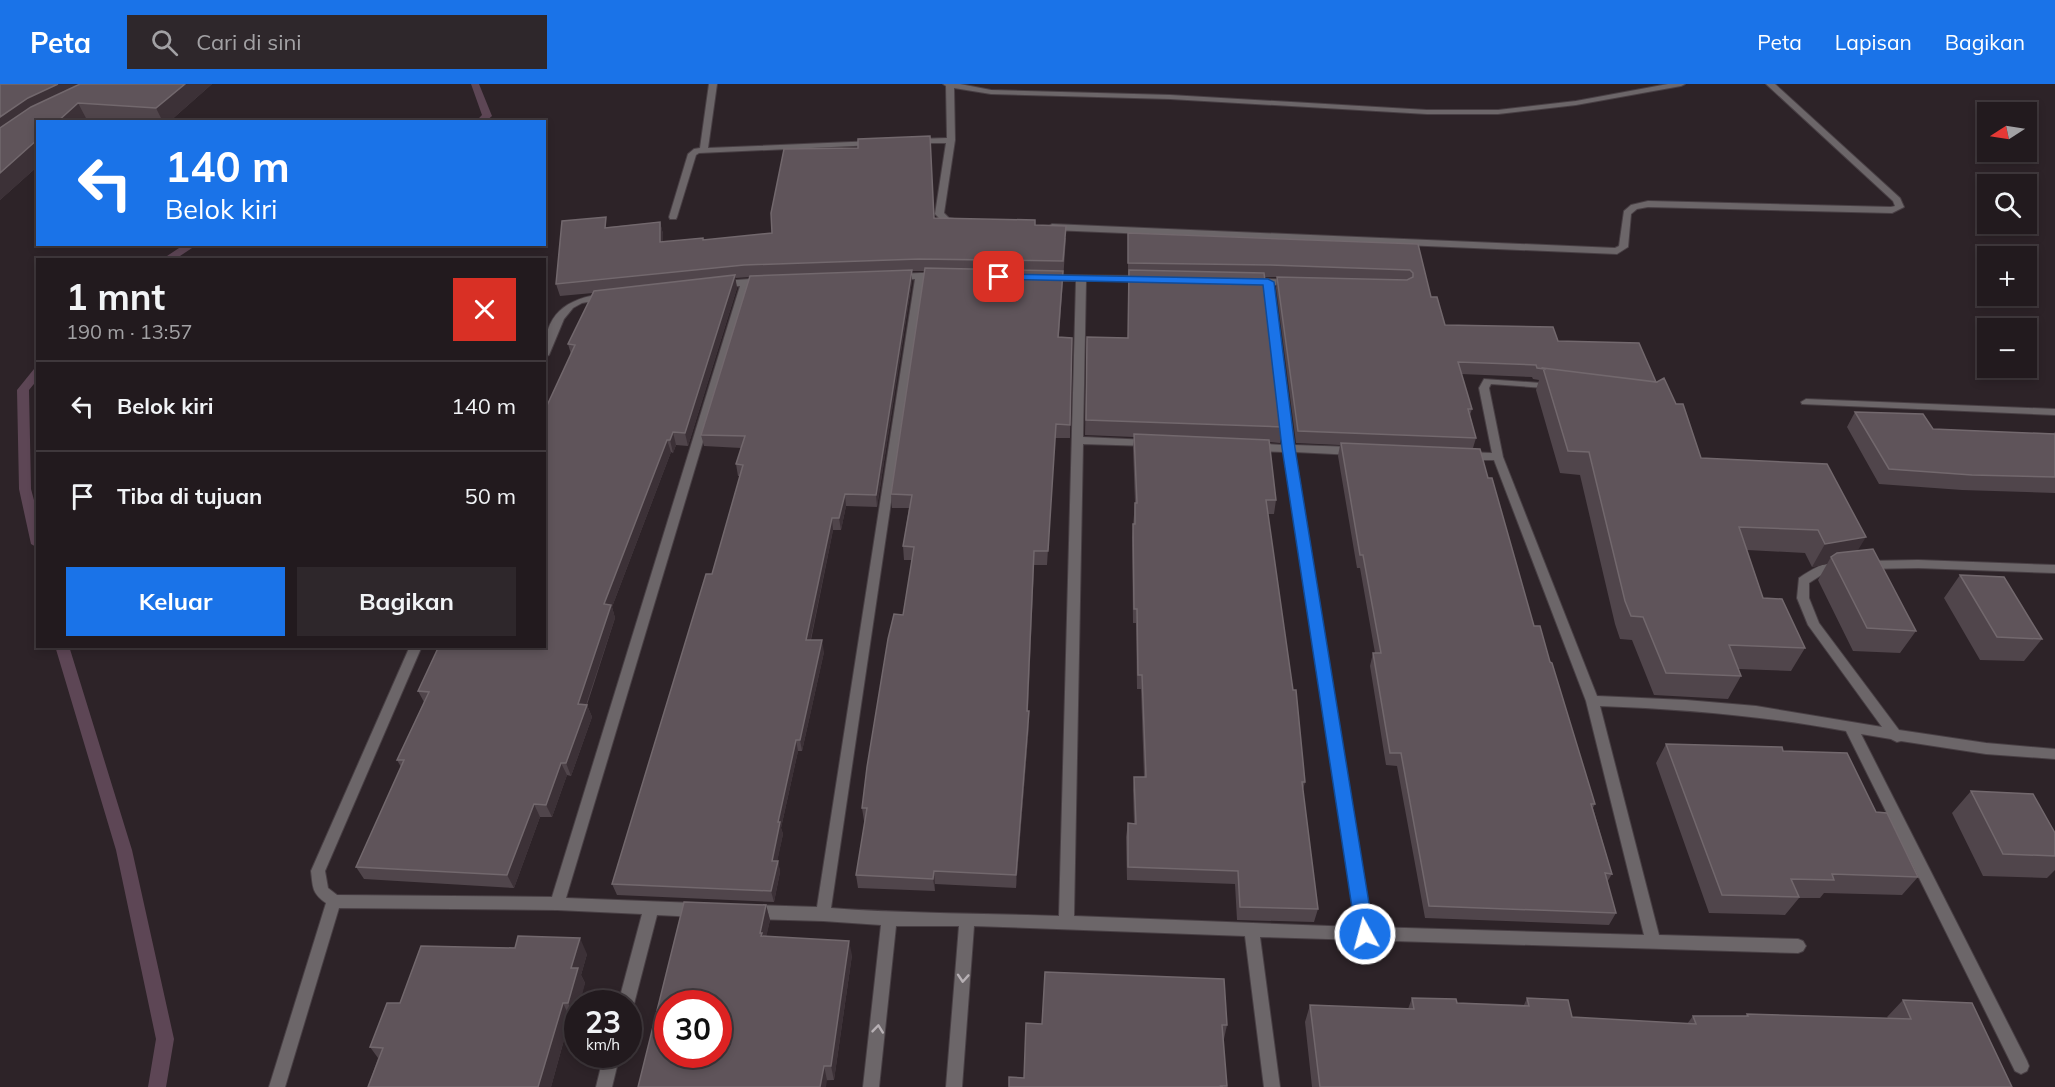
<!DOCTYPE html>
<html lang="id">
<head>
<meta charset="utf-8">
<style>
	:root { --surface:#221a1e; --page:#2e272b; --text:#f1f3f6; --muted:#a2a1a4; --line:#3f383c; --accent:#1a73e8 }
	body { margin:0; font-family:Mulish,sans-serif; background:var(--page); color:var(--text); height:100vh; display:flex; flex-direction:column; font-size:22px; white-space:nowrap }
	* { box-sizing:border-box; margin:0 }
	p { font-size:20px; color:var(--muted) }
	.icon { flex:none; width:33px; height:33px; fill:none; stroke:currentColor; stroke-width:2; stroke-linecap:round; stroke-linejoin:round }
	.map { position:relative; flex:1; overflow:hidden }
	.side { position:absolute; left:36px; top:174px; width:510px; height:390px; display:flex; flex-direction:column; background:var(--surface); border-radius:0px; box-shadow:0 3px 9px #0003,0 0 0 2px var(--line) }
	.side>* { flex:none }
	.guide { position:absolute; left:36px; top:36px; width:510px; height:126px; border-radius:0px; box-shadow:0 3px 9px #0003,0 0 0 2px var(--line); background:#1a73e8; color:#fff; overflow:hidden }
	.needle { width:39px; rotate:258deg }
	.tools { position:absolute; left:1977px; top:18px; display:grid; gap:12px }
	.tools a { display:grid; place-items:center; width:60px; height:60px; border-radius:0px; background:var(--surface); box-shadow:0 3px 9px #0003,0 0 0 2px var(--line); font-size:30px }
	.speed { position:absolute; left:564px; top:906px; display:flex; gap:12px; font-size:30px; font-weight:700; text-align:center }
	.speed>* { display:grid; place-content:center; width:78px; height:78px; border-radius:50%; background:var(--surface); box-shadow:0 3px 9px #0003,0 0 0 2px var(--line); line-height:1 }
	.speed small { font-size:15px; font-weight:400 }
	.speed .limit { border:9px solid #d22; background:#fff; color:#111 }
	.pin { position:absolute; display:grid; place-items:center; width:51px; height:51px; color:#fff; margin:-26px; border-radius:12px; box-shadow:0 3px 9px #0006 }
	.me { position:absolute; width:66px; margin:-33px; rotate:353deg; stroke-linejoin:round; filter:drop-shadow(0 0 4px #0008) }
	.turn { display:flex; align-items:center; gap:21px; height:126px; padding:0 30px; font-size:27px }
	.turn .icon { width:78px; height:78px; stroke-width:2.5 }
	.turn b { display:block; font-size:42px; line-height:51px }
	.round { display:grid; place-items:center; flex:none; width:63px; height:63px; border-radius:0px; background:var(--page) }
	.overview { display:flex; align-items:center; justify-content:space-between; height:102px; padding:0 30px }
	h1 { font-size:36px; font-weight:700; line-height:45px }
	.button { display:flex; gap:12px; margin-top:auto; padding:12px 30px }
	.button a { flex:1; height:69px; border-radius:0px; background:var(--accent); color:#fff; font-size:24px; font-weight:700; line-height:69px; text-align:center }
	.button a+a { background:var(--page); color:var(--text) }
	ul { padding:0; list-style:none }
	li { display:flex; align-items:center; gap:18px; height:90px; padding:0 30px; border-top:2px solid var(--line) }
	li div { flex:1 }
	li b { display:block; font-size:22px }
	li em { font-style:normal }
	header { display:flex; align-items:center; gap:36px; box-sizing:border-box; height:84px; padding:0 30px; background:var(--accent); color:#fff }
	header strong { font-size:28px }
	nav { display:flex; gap:33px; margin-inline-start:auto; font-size:21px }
	.search { width:420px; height:54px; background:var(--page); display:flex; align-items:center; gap:15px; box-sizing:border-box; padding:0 21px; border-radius:0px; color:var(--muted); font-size:22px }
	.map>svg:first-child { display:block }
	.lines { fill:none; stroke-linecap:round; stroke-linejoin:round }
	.stream { fill:#5d4655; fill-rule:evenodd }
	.street-casing { stroke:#483f44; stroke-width:2 }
	.street { fill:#6c6669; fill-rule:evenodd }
	.wall { fill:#50454b }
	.shaded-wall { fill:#3c3137 }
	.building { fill:#5f545a; stroke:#72686d; stroke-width:1.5; fill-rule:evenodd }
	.oneway { stroke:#b7b0b4 }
	.route { fill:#1a73e8; stroke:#114b97; stroke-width:1.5 }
</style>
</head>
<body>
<header>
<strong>Peta</strong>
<div class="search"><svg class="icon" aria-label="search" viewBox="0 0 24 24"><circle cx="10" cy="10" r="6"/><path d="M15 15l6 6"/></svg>Cari di sini</div>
<nav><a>Peta</a><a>Lapisan</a><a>Bagikan</a></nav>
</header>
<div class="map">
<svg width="2055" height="1003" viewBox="0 0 2055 1003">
	<rect width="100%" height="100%" fill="#2d2328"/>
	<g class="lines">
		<path class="stream" d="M471,0H479L492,32L485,38H475L482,31Z
			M185,160H198L174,176H161Z
			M38,284V295L29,306L31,405L38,431V464L31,460L19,405L17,306L34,285Z
			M55,562H69L132,766L174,955L166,1003H148L156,955L116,766Z"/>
		<g class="street-casing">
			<path id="street" d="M709,0H717L708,64L875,57L879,59L875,61L699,69L696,71L677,133L676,135H670L669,133L688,70L694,65L700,64Z
				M943,0H960L991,6L1170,11L1427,26H1498L1576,17L1668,0H1685L1681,2L1576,21L1498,30H1427L1170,15L991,10L954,4L955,56L944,129L949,134L960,136L961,138L957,141L943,138L935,130L946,59H916L912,57L916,55L947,54L946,2Z
				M1766,0H1775L1900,114L1904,123L1892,129L1648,123L1637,125L1631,130L1628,163L1617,170L1052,146L1048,143L1052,140L1615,164L1619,162L1624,127L1631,121L1648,117L1891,123L1895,122L1893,117Z
				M920,189H938L943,192L938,195H924L831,824C907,830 983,829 1059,832L1076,197H1049L1044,194L1049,191L1142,192L1145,193V197H1086L1083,353L1149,356L1154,359L1149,362L1083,360L1074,832L1356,843L1284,368L1253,367L1248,363L1253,359L1283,361L1264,200H1250L1245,197L1250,194L1292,196L1297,199L1295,201H1273L1294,361L1353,363L1358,367L1353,371L1295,368L1371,843L1644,851L1586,617L1494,376H1466L1461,372L1466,368L1492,369L1479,304L1484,295L1554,300L1558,301L1559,303L1558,305L1491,300L1489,304L1503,373L1597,612L1686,616L1756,622L1882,643L1808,541L1797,514L1799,494C1812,485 1829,475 1845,479L1847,482L1845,485L1823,490L1809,499V514L1819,539L1899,646L1986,659L2055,665V675L1986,670L1901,657L1897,658L1891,655L1861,650L2027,977L2029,982L2027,987L2021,990L2015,987L1846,647C1764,632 1683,625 1600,622L1659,851L1798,855L1803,857L1806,862L1803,867L1798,869L1260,853L1280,1003H1264L1245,852L974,842L962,1003H946L959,842H896L879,1003H863L881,841L823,837L753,835L748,833L746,828L748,823L753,821L817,823L915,195L896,196L891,193L896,190Z
				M764,194L767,195V199L750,201L566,814L696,819L701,821L703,826L701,831L696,833L657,831L634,920L631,925L628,926V920H618L642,830L557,826L339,824L285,1003H269L326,819C312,809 313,804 311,787L410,562H422L325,787L328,804L337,811L552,813L740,202L722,203L717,200L722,197Z
				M606,209L609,210V214L582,219L573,224L564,235L549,271L544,274C544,229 565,215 606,209Z
				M1806,315L2055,325V331L1802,320L1801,318Z
				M1918,476L2055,481V489L1918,484L1867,485L1861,481L1867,477Z
				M604,970H620L612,1003H596Z"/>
		</g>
		<use href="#street" class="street"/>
	</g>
	<path class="wall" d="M0,0H212L169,38H108L87,36L86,38H38V82L0,116Z
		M934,134L1035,141L1066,154L1059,253L1072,254L1070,354H1055L1047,481H1034L1028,627L1029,641L1016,804L935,800V807L858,804L856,791L865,737H864L862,724L903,531L912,476H904L903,462L909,424H892L891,410L925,187H912V197L877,423L846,422L841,446H833L811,556L824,568L802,667H798L781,744L783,750L777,777H778L780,788L774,818L617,811L612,800L712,490L740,392H738L736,380L741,364L704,362L701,351L750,193L735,194L737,204L688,362L676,361L673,369L671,368L612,523L615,534L587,621L592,633L571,692L567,691L552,733H540L514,804L364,795L356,783L401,683L397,676L424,618L418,607L544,562L571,270L568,260L593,209L560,212L556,200L608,143L660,138L663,150V157L703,156Z
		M1128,149L1418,160L1431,213L1445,241L1558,257L1656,298L1701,374L1857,467L1916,547L1900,569L1853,567L1818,496L1827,480L1812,483L1805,469L1747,466L1763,514L1805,564L1791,587L1738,585L1741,592L1728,615L1654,611L1632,556L1620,555L1615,540L1580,391L1560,389L1536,306L1539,296L1533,295L1532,293L1461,290L1472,325L1470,331L1476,354L1473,364L1488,394L1534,542L1550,578L1595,720L1593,724L1612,790L1607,798L1616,829L1609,841L1425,834L1397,682L1386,681L1370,582L1373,569H1375L1360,484H1357L1338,372L1340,361L1296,359L1276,204L1277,193H1265L1283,343L1280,359L1269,358L1276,416L1274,430H1268L1305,698L1303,706L1318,825L1314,838L1237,836L1235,800L1127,796L1126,753L1128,739L1134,740L1133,706L1134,693H1144L1141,605H1137L1136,539H1133L1132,454L1135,419L1133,364L1134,353L1085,351L1087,253L1128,254Z
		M1855,328L1933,345L2053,350L2055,348V409L1962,406L1879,400L1847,343Z
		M1960,491L2042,555L2024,577L1980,576L1944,514Z
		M1666,660L1783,667L1876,728L1918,793L1902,811L1824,809L1820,814H1799L1785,831L1709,829L1656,679Z
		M1971,707L2055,749V786L2047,794L1983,792L1952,729Z
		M766,821L770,836L766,852L852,871L834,996L638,1003Z
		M587,870L581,891L585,899L578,920V928L576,934H570L551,1003H368L378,974L370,963L400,919Z
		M1412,914L1457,919L1524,921L1527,914L1572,933L1687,940L1693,932H1746L1747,930L1888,934L1887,933L1903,916L2012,1003H1312L1305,938L1310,921L1408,925Z
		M1042,940L1227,941L1224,955H1223L1227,1003H1009L1024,994Z"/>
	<path class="shaded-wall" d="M58,0H104L0,57V33L28,14Z
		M185,0H212L169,38H163L156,24Z
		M78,19L87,36L86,38H57Z
		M38,55V82L0,116V89Z
		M660,138L663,150V170L660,158Z
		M912,186V197L877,423L876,411Z
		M735,191L737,204L688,362L685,349Z
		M673,348L676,361L673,369L670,356Z
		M667,356L671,368L612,523L615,534L582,633L578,620L604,520Z
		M845,410L846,422L841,446L839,434Z
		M832,434L833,446L808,568L806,556Z
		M1866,453L1852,476L1831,473L1827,480L1812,483L1825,460Z
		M1034,467V481L1027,641V627Z
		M822,556L824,568L802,667L800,656Z
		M587,621L592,633L571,692L566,679Z
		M1029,627V641L1016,804V791Z
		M796,656L798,667L781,744L783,750L775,788L772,777L778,738Z
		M561,679L567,691L552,733L546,721Z
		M534,720L540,733L514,804L507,791Z
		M778,777L780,788L774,818L771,807Z
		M934,787L935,800V807L933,795Z
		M766,821L770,836L765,859L760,849Z
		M580,854L587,870L581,891L585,899L580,920H578V928L576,934L568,919L571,884Z
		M849,857L852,871L834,996L831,982Z
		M563,919L570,934L551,1003H538Z
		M824,982L827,996L826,1003H820Z"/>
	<path class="building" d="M0,0H58L28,14L0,33Z
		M80,0H185L156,24L78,19L57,38H38V55L0,89V44L31,23Z
		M930,52L934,134L1035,136V141L1066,142L1063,177L919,175L744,181L556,200L562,137L606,133L605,144L660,138V158L703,154V156L772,149L771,129L784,65L858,64V55Z
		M1128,149L1418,160L1431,213H1437L1445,241L1553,243L1558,257L1639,259L1656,298L1543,284L1544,285L1537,284L1536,281L1458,278L1472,325H1468L1476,354L1298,347L1277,193L1407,196L1413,193V189L1410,186L1270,181L1128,179Z
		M925,184L1063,187L1058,253L1072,254L1070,341L1056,340L1048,467H1034L1027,627H1029L1016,791L934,787L933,795L856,791L867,724H862L867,683L888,555L894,530L903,531L914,463L903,462L912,411L891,410Z
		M912,186L876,411L845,410L839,434H832L806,556H822L800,656H796L778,738H780L772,777H778L771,807L612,800L706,490H712L743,381L736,380L745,352L701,351L750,192Z
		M1129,186L1264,189L1283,343L1086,336L1087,253L1128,254Z
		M735,191L685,349L673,348L670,356H667L604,520L611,521L578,620L587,621L566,679H561L546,721L534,720L507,791L356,783L404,676H397L429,608L418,607L439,562H544V328L575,261L568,260L594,207Z
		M1543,284L1657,298L1664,294L1676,320H1683L1701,374L1827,380L1866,453L1825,460L1818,446L1739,443L1763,514L1782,515L1805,564L1729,561L1741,592L1666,589L1643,533L1631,532L1625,517L1589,368L1568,367Z
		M1855,328L1923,330L1933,345L2055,350V393L1972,391L1889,385Z
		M1134,350L1269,356L1276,416H1266L1293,606H1296L1305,698H1302L1318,825L1240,823L1238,787L1128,783V739L1136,740L1134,693H1146L1142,591H1138L1137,525H1134L1133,440H1135V419H1137Z
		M1341,359L1480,365L1488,394H1492L1534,542H1540L1550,578L1552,579L1595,720H1591L1612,790L1605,789L1616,829L1429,822L1401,669H1390L1373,569H1381L1363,471H1360Z
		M1873,465L1916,547L1867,544L1831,473L1837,469Z
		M1960,491L2004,493L2042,555L1997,553Z
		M1666,660L1782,663L1783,667L1847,669L1876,728L1887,729L1918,793L1832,790L1834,796L1791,795L1799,813L1722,811Z
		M1971,707L2033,710L2055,749V772L2003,770Z
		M684,818L766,821L760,849H762L761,852L849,857L831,982H824L820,1003H638ZM668,920H718V970H668Z
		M518,852L580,854L571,884H578L568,919H563L538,1003H368L383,964L370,963L387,919H400L421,862L515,864Z
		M1045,888L1224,895L1227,941H1222L1227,1002H1221L1222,1003H1009V993L1024,994L1026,939L1042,940Z
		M1412,914L1456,915L1457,919L1529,922L1527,914L1568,916L1572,933L1696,940L1693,932H1748L1747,930L1911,935L1903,916L1972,919L2012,1003H1320L1310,921L1414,925Z"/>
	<defs><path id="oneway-chevron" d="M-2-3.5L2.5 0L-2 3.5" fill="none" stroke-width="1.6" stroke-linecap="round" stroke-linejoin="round" transform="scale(1.5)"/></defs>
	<g class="oneway">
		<use href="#oneway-chevron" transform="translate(963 894) rotate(94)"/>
		<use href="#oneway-chevron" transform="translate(878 945) rotate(-84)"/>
	</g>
	<path class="route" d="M999,190L1268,195L1274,198L1295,364L1374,850L1371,855L1365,858L1359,855L1356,850L1282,364L1263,201L995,195L994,193Z"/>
</svg>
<div class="tools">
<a><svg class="needle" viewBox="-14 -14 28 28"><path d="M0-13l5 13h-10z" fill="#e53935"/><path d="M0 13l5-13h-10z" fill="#a2a1a4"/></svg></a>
<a><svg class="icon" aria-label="search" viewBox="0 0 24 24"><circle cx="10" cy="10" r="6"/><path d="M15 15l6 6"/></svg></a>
<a>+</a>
<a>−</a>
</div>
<div class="speed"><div>23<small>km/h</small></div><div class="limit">30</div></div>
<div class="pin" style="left:999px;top:193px;background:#d93025"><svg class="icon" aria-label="arrive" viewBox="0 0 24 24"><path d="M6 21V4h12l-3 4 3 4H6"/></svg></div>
<svg class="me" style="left:1365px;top:850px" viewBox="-20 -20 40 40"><circle r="17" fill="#1a73e8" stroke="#fff" stroke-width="3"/><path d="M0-11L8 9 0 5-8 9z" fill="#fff"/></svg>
<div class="guide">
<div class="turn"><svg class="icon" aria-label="left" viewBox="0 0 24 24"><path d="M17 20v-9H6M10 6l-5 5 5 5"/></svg><div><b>140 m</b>Belok kiri</div></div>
</div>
<section class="side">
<div class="overview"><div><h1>1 mnt</h1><p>190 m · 13:57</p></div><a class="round" style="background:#d93025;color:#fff"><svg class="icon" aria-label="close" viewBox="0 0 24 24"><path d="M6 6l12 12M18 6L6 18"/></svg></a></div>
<ul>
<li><svg class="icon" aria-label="left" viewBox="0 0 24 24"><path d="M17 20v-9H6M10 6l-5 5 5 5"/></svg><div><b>Belok kiri</b></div><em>140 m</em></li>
<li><svg class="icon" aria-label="arrive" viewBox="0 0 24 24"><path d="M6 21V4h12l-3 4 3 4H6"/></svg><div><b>Tiba di tujuan</b></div><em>50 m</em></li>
</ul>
<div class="button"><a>Keluar</a><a>Bagikan</a></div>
</section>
</div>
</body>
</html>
